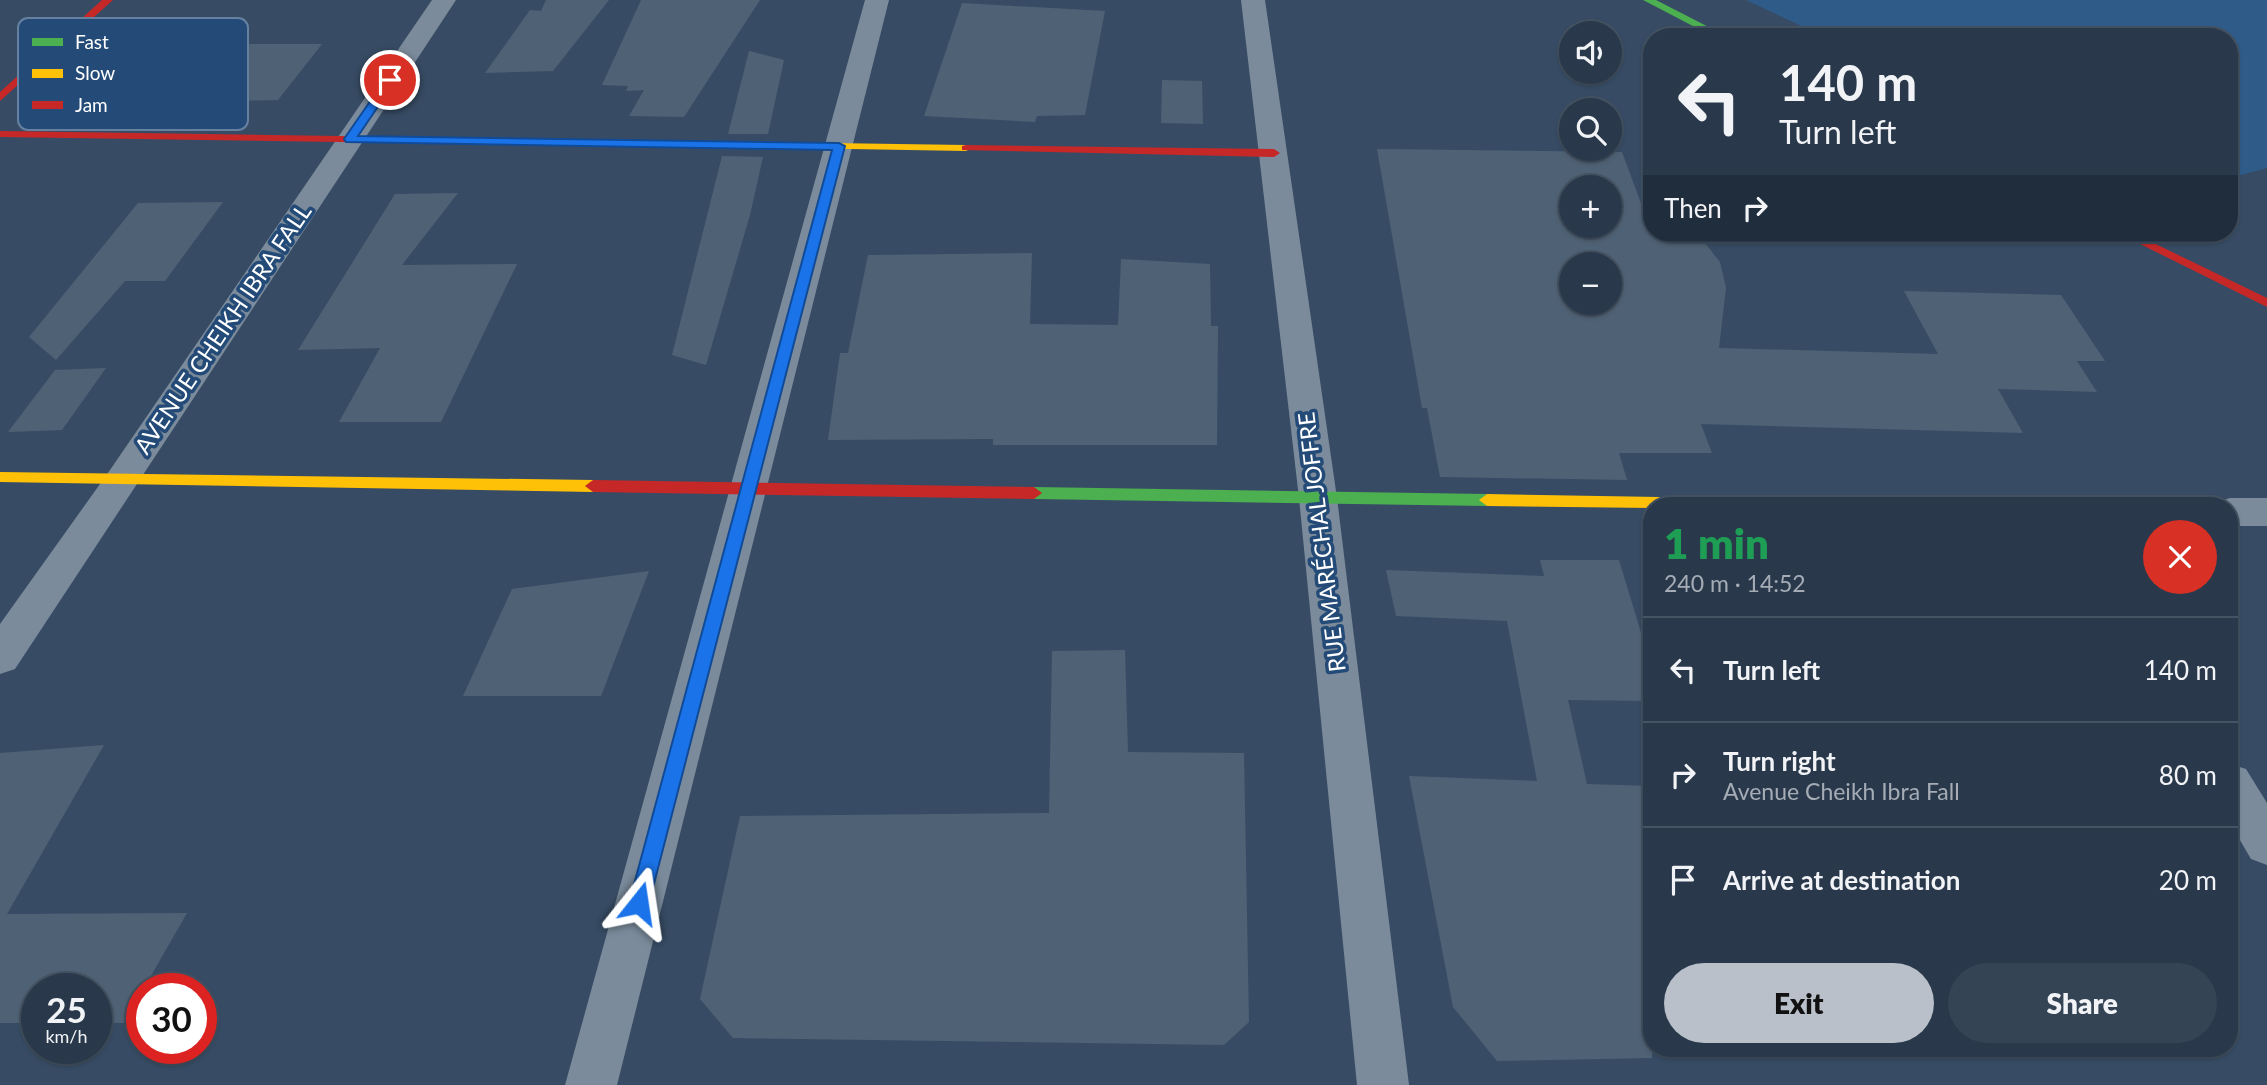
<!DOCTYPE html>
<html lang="en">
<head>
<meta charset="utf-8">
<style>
	:root { --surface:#29394b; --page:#354455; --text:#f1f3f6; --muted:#a5acb5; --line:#455363; --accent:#b9c0c9 }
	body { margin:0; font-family:Lato,sans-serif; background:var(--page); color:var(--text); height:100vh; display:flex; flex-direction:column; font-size:26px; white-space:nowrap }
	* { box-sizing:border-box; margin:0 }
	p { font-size:23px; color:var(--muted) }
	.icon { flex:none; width:38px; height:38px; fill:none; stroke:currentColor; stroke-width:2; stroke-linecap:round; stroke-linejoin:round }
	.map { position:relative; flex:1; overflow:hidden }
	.panel { position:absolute; left:1643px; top:497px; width:595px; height:560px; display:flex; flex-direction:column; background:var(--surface); border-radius:28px; box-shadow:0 2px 5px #0004,0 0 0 2px var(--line) }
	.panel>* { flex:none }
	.banner { position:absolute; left:1643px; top:28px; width:595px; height:214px; border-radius:28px; box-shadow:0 2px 5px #0004,0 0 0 2px var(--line); background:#29394b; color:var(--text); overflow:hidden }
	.fabs { position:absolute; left:1559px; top:21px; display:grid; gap:14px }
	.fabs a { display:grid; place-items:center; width:63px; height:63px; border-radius:50%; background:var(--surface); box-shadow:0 2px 5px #0004,0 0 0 2px var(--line); font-size:35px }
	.speed { position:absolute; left:21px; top:973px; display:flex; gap:14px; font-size:35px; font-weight:700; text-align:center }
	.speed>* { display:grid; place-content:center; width:91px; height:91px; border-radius:50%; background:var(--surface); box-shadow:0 2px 5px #0004,0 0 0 2px var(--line); line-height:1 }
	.speed small { font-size:18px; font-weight:400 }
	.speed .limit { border:10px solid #d22; background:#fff; color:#111 }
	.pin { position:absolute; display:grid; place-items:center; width:60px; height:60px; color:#fff; margin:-30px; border:4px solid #fff; border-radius:50%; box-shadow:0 2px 7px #0007 }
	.me { position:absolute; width:77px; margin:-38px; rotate:15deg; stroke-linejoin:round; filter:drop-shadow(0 0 5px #0008) }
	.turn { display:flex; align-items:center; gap:24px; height:147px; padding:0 21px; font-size:32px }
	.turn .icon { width:91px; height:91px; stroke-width:2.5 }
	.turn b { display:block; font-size:49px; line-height:60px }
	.then { display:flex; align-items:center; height:66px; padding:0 21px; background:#0003; gap:14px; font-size:26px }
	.round { display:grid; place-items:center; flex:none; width:74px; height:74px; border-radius:37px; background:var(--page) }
	.overview { display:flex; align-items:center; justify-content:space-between; height:119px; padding:0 21px }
	h1 { font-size:42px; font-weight:800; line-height:52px; color:#1e9e55 }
	.button { display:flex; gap:14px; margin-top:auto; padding:14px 21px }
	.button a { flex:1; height:80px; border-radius:42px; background:var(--accent); color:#111; font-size:28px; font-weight:800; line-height:80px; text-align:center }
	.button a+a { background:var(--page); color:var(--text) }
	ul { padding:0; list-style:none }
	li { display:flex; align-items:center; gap:21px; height:105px; padding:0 21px; border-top:2px solid var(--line) }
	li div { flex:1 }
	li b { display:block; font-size:26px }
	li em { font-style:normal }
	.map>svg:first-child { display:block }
	.green { fill:#2f5b89 }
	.building { fill:#4f6174; fill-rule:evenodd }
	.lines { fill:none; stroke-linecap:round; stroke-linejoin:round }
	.street { fill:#7b8b9b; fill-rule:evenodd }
	.fast { fill:#4caf50; fill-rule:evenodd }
	.slow { fill:#ffc107; fill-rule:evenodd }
	.jam { fill:#c62828; fill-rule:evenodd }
	.route { fill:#1a73e8; stroke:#114b97; stroke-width:2 }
	.labels { text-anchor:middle; stroke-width:7; stroke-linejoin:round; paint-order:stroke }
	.street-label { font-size:23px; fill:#fff; stroke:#244b77 }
	.key { fill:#244b77; stroke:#6681a0; stroke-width:2 }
	.key-label { font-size:19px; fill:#fff }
</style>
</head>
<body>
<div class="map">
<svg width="2267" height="1085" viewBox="0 0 2267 1085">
	<rect width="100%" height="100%" fill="#374c64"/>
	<path class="green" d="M1746,0H2267V168L2230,178V37H1825Z"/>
	<path class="building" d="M546,0H609L553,71L485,73L530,10L541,11Z
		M641,0H760L684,117L629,116L644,90L626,91L628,86L602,85Z
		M962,3L1105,11L1085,115L1037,116L1035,122L924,116Z
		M121,21L249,24L233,44H322L278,100L231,101L228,104L37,97Z
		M749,51L784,60L768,134H728Z
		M1162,80L1202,81L1203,124L1161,123Z
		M1377,149L1622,152L1652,233H1697L1720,262L1726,288L1719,348L1938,354L1904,291L2061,295L2105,361H2077L2097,392L1998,389L2023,433L1701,424L1712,453H1619L1627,480L1440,477L1427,408H1422ZM1572,187H1610V226H1572ZM1572,264H1610V303H1572Z
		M722,156L763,157L750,215L706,365L672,355Z
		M458,193L402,265L517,264L441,422H339L380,348L298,350L395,194Z
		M223,202L165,281H125L56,360L29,337L138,203Z
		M1032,253L1030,324L1118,325L1121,259L1210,264L1211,326H1218L1217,445H993V439L828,440L840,353H848L868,255Z
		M106,368L62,430L8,432L55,370Z
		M1540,560H1619L1652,669V701L1568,700L1587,784L1652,786V1058L1497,1061L1453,1007L1409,776L1537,781L1507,621L1396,616L1386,570L1544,576Z
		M649,571L601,696H463L512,589Z
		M1125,650L1128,752L1244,753L1249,1022L1224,1045L733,1038L700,999L740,816L1049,813L1052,651Z
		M104,745L7,914L187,913L124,1023H96V989H37V1023H0V753Z"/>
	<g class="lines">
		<path class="street" d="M432,0H456L15,669L0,674V624L110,470Z
			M865,0H889L617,1085H565Z
			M1241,0H1265L1337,498L1409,1085H1357L1299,498Z
			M2230,498H2267V526H2230V506H2215L2217,502Z
			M2230,764L2246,769L2267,803V865L2251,859L2230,823Z"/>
		<path class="fast" d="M1643,0H1656L1728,37H1714Z
			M1034,487L1487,494L1495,500L1487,506L1034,499L1026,493Z"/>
		<path class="slow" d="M552,139L966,145L972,148L966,151L548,144L546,142Z
			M0,472L593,480L601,486L593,492L0,482Z
			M1487,494L1840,500L1848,506H1652V508L1487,506L1479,500Z"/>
		<path class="jam" d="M102,0H113L0,101V92Z
			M0,131L552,139L558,142L552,145L0,137Z
			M966,145L1274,149L1280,153L1274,157L962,150V146Z
			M2118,233H2133L2267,298V307Z
			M593,480L1034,487L1042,493L1034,499L593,492L585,486Z"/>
	</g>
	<path class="route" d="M387,77L396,80L358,136L839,143L845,146L649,903L646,910L639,912L632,910L629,903L832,150L346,142L344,139Z"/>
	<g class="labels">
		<g class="street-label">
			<text transform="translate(223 329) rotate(-56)" y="8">AVENUE CHEIKH IBRA FALL</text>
			<text transform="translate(1322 542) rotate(-97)" y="8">RUE MARÉCHAL JOFFRE</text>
		</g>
	</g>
	<rect x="18" y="18" width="230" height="112" rx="10" class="key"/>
	<rect x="32" y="38" width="31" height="8" fill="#4caf50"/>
	<rect x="32" y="69" width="31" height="9" fill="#ffc107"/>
	<rect x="32" y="101" width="31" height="8" fill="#c62828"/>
	<g class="key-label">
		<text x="75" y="49">Fast</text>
		<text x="75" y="80">Slow</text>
		<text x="75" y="112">Jam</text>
	</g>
</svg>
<div class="fabs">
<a><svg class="icon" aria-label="sound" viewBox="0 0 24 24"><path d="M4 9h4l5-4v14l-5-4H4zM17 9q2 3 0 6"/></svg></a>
<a><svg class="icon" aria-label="search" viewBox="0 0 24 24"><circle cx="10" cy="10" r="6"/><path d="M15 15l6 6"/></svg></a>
<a>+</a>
<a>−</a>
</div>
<div class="speed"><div>25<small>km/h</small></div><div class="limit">30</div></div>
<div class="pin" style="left:390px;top:80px;background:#d93025"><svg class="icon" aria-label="arrive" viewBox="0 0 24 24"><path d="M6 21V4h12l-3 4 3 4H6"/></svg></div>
<svg class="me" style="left:639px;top:903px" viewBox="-20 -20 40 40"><path d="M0-17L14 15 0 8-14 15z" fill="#1a73e8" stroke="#fff" stroke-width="4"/></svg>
<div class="banner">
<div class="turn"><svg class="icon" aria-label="left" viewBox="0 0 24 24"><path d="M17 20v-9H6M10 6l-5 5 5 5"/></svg><div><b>140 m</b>Turn left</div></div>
<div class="then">Then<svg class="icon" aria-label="right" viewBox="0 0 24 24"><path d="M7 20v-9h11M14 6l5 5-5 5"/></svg></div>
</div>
<section class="panel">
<div class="overview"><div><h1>1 min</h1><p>240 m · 14:52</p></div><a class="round" style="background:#d93025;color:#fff"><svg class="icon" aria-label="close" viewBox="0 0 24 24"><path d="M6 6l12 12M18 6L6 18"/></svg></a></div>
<ul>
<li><svg class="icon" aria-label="left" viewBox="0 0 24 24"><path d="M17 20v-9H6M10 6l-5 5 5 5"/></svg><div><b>Turn left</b></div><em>140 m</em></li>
<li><svg class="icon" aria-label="right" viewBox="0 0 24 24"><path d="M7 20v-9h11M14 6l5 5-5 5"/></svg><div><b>Turn right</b><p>Avenue Cheikh Ibra Fall</p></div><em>80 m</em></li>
<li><svg class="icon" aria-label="arrive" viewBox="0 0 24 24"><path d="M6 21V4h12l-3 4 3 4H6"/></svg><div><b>Arrive at destination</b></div><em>20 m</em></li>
</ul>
<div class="button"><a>Exit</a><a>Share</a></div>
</section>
</div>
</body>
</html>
